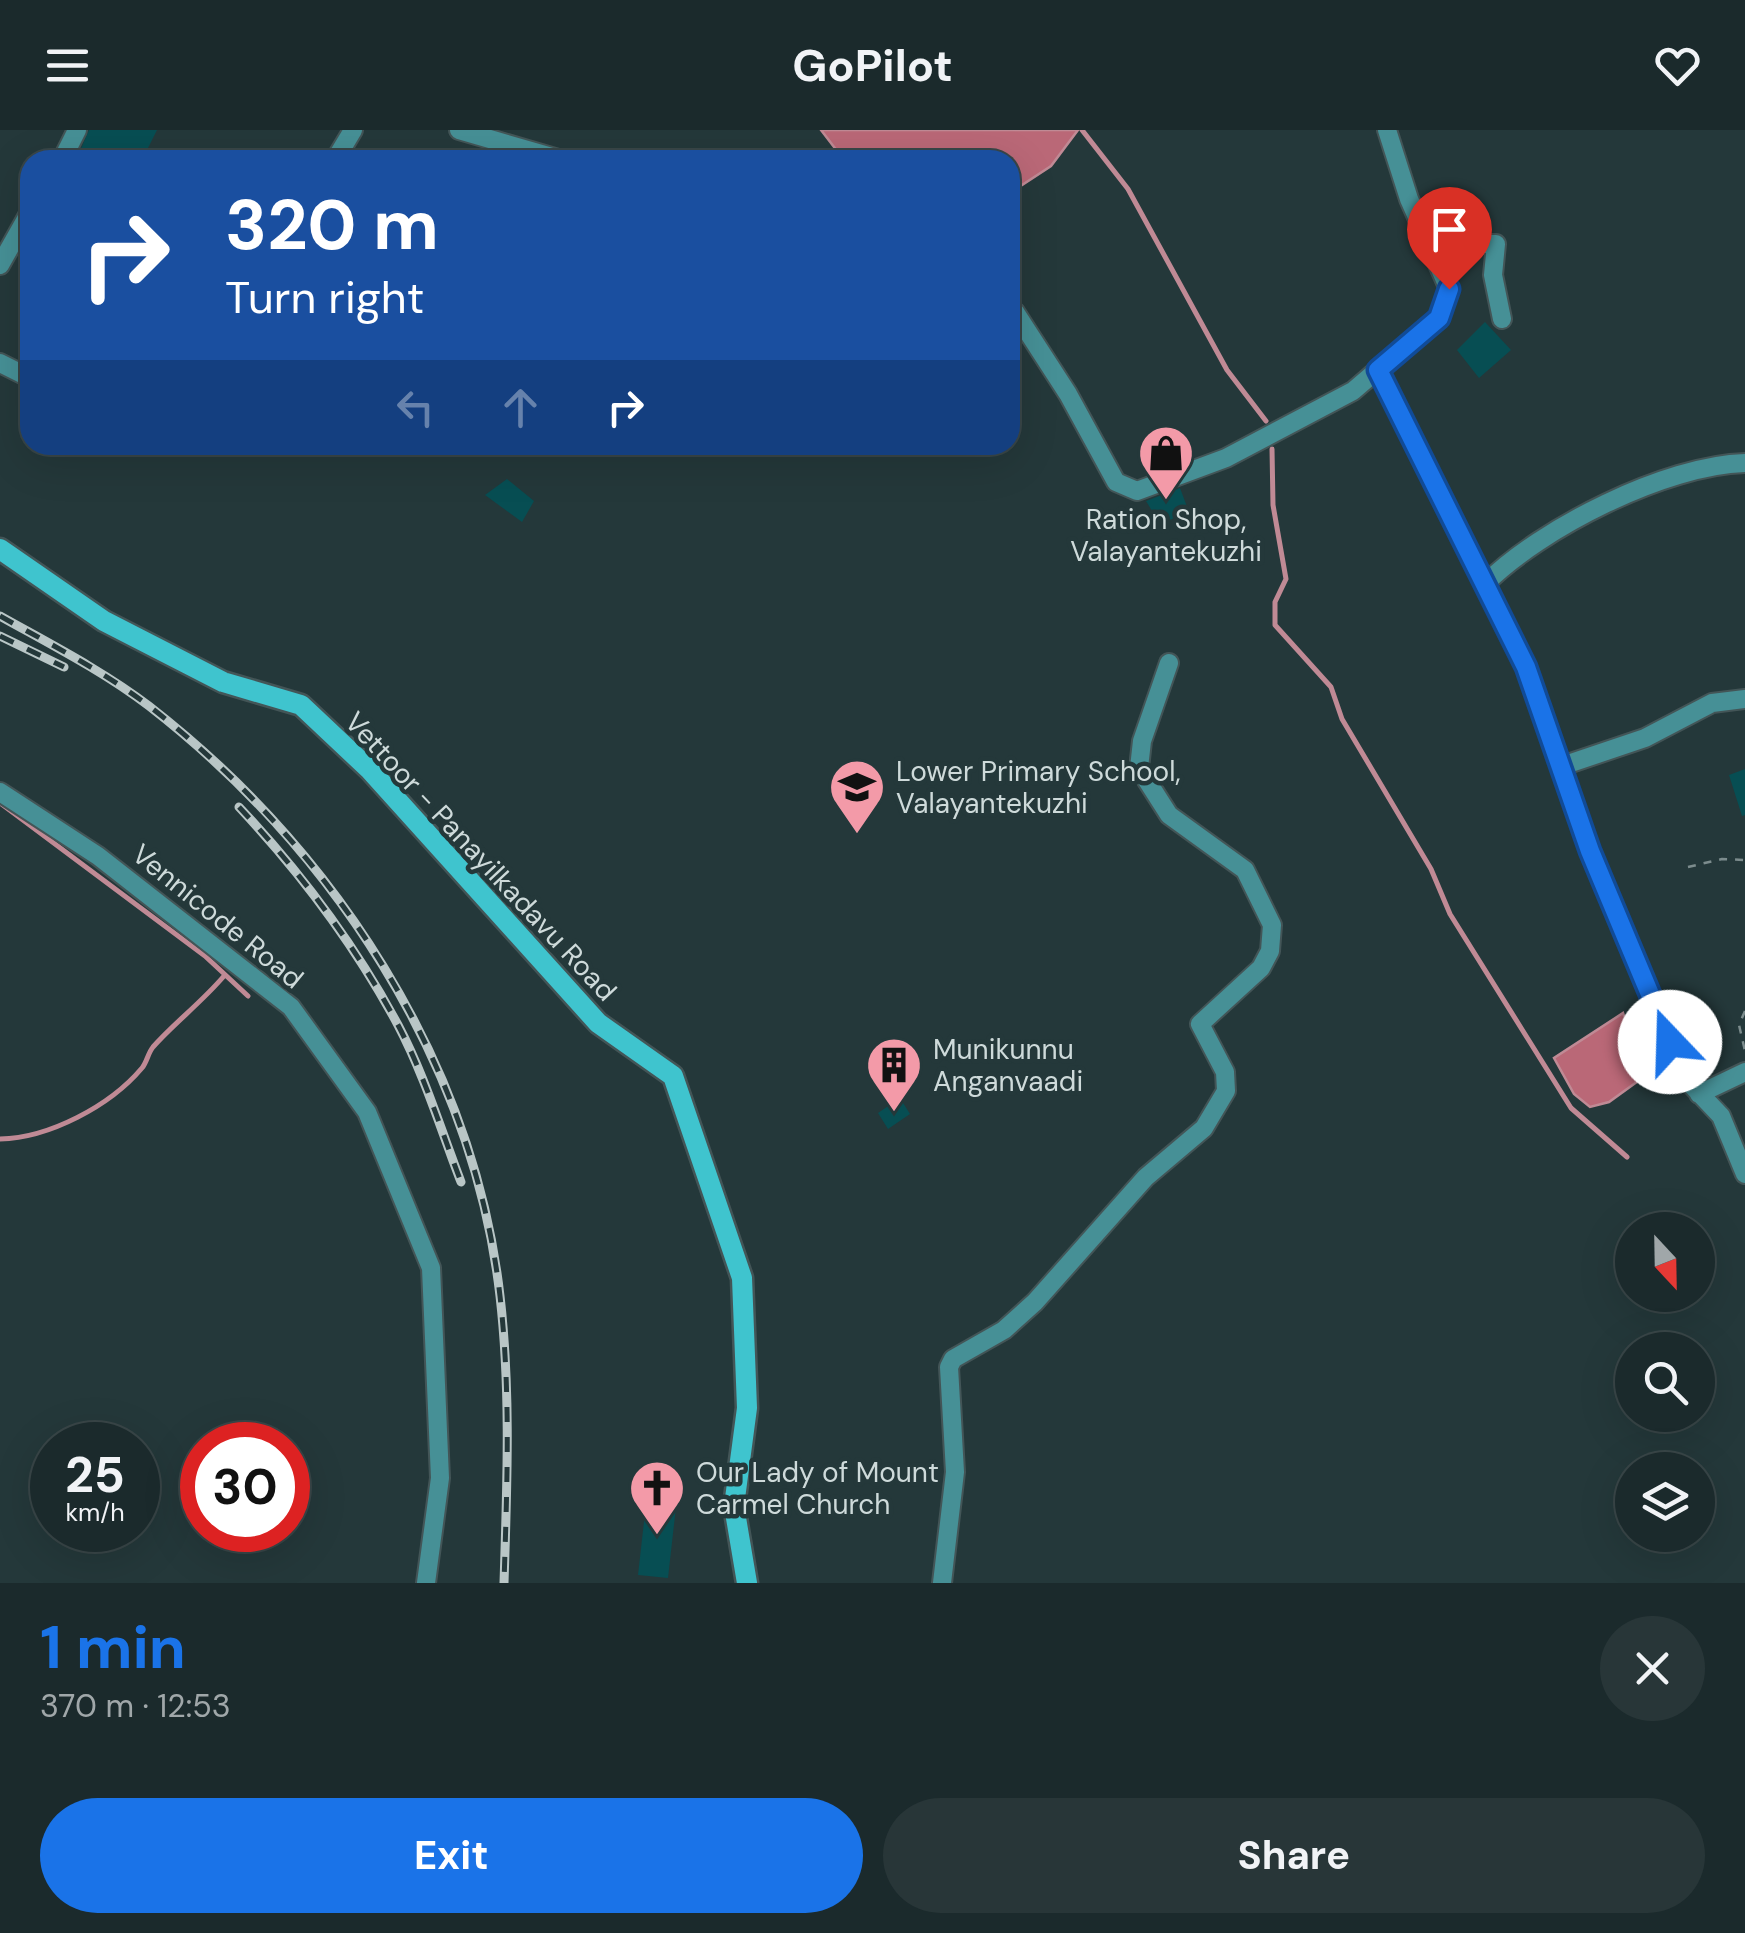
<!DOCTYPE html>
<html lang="en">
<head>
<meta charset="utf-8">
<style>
	:root { --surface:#1b2a2c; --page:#283638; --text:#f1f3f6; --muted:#a0a7a9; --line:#394648; --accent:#1a73e8 }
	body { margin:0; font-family:"DM Sans",sans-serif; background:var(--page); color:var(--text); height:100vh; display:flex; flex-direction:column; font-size:38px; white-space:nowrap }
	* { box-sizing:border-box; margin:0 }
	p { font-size:32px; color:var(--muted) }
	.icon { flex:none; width:55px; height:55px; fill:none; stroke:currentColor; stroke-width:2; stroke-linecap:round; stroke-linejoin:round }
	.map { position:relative; height:1453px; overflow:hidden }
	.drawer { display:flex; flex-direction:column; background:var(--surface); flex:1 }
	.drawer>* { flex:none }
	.guide { position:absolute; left:20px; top:20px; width:1000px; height:305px; border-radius:30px; box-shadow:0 10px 40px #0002,0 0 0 2px var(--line); background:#1a4fa0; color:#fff; overflow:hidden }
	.needle { width:65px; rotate:158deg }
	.controls { position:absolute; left:1615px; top:1082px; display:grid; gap:20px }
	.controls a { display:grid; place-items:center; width:100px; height:100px; border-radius:50%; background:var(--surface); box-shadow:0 10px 40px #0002,0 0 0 2px var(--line); font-size:50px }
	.speed { position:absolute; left:30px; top:1292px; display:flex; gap:20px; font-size:50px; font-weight:700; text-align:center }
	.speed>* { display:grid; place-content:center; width:130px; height:130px; border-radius:50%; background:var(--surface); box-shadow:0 10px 40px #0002,0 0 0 2px var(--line); line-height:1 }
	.speed small { font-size:25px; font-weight:400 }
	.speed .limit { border:15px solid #d22; background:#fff; color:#111 }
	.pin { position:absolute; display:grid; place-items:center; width:85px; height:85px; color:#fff; margin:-102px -42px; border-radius:50% 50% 50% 0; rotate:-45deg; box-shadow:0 0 10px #0007 }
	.pin .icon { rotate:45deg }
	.me { position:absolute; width:110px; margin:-55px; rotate:339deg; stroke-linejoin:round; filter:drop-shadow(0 0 8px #0008) }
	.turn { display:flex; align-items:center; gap:35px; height:210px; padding:0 40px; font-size:45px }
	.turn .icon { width:130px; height:130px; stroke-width:2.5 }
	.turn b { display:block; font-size:70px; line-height:85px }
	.lanes { display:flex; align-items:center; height:95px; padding:0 40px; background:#0003; justify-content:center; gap:50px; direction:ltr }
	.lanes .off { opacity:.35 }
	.round { display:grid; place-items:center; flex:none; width:105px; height:105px; border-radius:52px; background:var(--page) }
	.summary { display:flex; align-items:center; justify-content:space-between; height:170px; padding:0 40px }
	h1 { font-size:60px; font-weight:700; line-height:75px; color:var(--accent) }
	.action { display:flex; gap:20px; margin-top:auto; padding:20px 40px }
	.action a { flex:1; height:115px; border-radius:60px; background:var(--accent); color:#fff; font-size:40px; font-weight:700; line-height:115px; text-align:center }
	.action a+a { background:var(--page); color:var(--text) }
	header { display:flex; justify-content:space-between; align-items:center; height:130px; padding:0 40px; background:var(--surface); font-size:45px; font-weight:700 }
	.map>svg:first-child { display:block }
	.water { fill:#ba6877; stroke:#c08a95; stroke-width:2.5 }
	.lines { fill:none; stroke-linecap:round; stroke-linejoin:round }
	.stream { stroke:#c08a95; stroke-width:5 }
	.building { fill:#074e53 }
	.minor-casing { stroke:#435557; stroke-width:22 }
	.secondary-casing { stroke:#435557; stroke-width:25 }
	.path { stroke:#7c8c8d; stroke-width:2.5; stroke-dasharray:8 8; stroke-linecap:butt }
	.minor { stroke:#469096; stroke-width:18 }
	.secondary { stroke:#3fc4ce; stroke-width:20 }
	.rail-casing { stroke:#b9c6c6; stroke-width:9 }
	.rail { stroke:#24383a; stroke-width:5; stroke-dasharray:15; stroke-linecap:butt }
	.route-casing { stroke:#114b97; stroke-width:25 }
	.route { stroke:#1a73e8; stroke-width:18 }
	.labels { text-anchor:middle; stroke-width:9; stroke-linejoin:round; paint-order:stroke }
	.poi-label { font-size:28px; fill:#cedada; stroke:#24383a; text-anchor:start }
	.street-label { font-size:28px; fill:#cedada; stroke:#24383a }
</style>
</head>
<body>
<header><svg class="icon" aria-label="menu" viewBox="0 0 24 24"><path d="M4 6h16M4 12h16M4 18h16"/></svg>GoPilot<svg class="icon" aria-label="heart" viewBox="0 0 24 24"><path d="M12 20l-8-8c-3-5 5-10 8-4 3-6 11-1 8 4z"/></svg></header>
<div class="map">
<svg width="1745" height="1453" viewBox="0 0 1745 1453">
	<rect width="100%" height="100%" fill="#24383a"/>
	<path class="water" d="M821,0H1078L1051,36L1010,63V30H844Z
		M1623,883L1645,946L1609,972L1590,977L1574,964L1554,928Z"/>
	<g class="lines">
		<path class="stream" d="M1082,0L1128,59L1227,240L1266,291
			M1272,319L1273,375L1286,449L1275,472V495L1331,557L1342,589L1431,739L1450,784L1571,978L1627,1027
			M0,673L205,826L248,866
			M0,1009C49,1008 110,976 142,938C147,932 148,923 153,917C174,893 201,873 224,846"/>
	</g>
	<path class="building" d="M89,0H157L142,30H76Z
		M1485,192L1511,220L1479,248L1457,220Z
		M507,349L534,371L522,392L485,365Z
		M1180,358L1189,382L1160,394L1146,371Z
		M1745,639V685L1742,686L1729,645Z
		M900,968L910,984L888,999L878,983Z
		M647,1365L677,1368L668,1448L638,1445Z"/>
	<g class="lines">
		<g class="minor-casing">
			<path id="minor" d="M459,0L562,30
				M62,30L77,0
				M335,30L353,0
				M1429,114H1496L1493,145L1502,189
				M0,135L30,82
				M1010,181L1015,182L1068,264L1116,352L1137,361L1226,328L1353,261L1439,187L1449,159L1409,69L1387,0
				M0,233L30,248
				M1378,240L1526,537L1590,721L1684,947L1721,986L1745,1044
				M1485,454C1541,398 1666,335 1745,333
				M1562,636L1645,608L1712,573L1745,569
				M0,662L98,726L291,877L367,982L431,1138L440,1348L426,1453
				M1699,964L1745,942
				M942,1453L955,1342L949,1237L953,1229L1004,1200L1035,1172L1146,1047L1204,998L1226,961L1225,942L1200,894L1261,838L1270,821L1272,795L1245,740L1169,685L1139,638L1142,611L1169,533"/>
		</g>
		<g class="secondary-casing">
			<path id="secondary" d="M0,419L104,491L223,552L301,575L370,640L598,893L673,946L742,1148L747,1278L734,1376L747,1453"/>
		</g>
		<path class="path" d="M1688,737L1722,729L1745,730
			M1745,881L1739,895L1745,921"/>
		<use href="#minor" class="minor"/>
		<use href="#secondary" class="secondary"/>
		<g class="rail-casing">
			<path id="rail" d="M0,486C50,514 103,541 149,576C333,719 473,931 500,1166C511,1262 507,1356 504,1453
				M0,506L64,537
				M239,677C301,743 355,815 398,895C424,944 441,1000 461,1052"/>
		</g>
		<use href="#rail" class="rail"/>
	</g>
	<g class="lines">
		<g class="route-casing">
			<path id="route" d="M1449,159L1439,188L1378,240L1526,537L1590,721L1670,912"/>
		</g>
		<use href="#route" class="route"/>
	</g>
	<defs>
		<g id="shop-pin" transform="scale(2.875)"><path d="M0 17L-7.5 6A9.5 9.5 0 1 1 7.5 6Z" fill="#f39aa8" stroke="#24383a"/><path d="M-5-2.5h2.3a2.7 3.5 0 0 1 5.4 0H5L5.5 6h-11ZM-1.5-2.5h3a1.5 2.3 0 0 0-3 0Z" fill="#111"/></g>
		<g id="school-pin" transform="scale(2.875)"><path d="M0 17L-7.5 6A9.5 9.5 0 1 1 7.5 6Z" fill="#f39aa8" stroke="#24383a"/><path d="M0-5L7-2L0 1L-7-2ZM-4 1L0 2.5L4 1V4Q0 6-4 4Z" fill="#111"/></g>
		<g id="building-pin" transform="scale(2.875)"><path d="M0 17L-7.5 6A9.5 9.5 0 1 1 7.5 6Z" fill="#f39aa8" stroke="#24383a"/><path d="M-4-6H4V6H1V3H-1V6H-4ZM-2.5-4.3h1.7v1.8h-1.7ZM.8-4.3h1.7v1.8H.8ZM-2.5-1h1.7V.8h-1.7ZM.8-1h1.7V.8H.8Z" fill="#111"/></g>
		<g id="church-pin" transform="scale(2.875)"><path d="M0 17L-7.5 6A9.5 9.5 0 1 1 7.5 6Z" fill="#f39aa8" stroke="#24383a"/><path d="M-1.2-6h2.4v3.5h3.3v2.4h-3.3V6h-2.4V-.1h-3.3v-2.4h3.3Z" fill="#111"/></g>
	</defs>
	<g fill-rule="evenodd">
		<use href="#shop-pin" x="1166" y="323"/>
		<use href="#school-pin" x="857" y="657"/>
		<use href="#building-pin" x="894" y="935"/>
		<use href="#church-pin" x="657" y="1358"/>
	</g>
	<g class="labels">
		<g class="poi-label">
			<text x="1166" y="399" text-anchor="middle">Ration Shop,<tspan x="1166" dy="32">Valayantekuzhi</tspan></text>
			<text x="896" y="651">Lower Primary School,<tspan x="896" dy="32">Valayantekuzhi</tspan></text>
			<text x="933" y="929">Munikunnu<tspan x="933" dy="32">Anganvaadi</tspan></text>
			<text x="696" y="1352">Our Lady of Mount<tspan x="696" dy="32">Carmel Church</tspan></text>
		</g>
		<g class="street-label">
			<text transform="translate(481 726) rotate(47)" y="10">Vettoor - Panayilkadavu Road</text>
			<text transform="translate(218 786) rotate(39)" y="10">Vennicode Road</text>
		</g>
	</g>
</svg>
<div class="controls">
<a><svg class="needle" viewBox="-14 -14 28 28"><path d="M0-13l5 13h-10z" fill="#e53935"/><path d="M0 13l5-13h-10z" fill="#a0a7a9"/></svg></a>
<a><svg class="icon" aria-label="search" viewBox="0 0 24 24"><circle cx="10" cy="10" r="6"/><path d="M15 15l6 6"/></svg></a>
<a><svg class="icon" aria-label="layers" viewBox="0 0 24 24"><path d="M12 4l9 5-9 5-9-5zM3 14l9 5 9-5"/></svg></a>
</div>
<div class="speed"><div>25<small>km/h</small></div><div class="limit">30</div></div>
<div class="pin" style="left:1449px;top:159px;background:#d93025"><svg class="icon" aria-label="arrive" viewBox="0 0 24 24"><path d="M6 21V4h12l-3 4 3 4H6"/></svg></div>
<svg class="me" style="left:1670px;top:912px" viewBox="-20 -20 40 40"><circle r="19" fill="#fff"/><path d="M0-13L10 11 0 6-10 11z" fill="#1a73e8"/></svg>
<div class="guide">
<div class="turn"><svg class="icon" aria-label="right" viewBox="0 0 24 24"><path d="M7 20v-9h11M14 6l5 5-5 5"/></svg><div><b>320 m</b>Turn right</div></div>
<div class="lanes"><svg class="icon off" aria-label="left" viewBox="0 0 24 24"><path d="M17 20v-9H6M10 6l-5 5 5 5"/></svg><svg class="icon off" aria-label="ahead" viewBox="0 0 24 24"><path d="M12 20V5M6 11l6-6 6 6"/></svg><svg class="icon" aria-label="right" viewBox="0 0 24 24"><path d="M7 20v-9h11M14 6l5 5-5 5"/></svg></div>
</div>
</div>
<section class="drawer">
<div class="summary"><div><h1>1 min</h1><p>370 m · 12:53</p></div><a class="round"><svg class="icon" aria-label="close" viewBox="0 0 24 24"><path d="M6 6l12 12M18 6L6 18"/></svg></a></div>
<div class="action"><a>Exit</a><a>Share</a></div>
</section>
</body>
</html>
